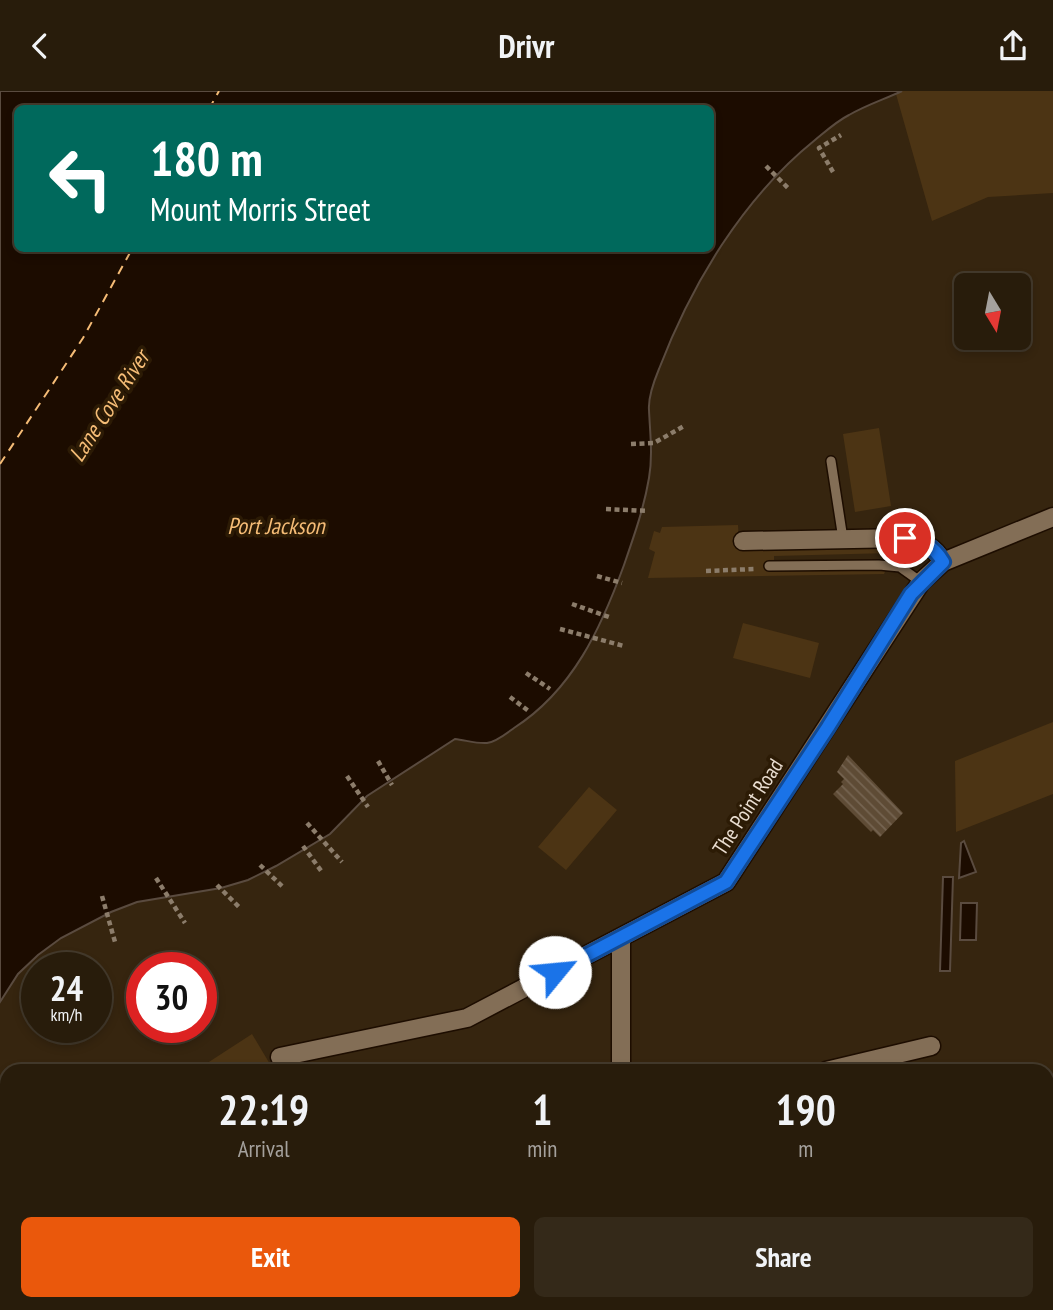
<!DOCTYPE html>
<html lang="en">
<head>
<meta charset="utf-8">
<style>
	:root { --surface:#281c0b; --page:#342919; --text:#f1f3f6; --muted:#a5a19d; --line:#443a2c; --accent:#ea580c }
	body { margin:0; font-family:"PT Sans Narrow",sans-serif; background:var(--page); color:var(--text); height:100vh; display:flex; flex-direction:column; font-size:26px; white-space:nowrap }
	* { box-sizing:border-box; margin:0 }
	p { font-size:23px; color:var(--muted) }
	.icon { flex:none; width:38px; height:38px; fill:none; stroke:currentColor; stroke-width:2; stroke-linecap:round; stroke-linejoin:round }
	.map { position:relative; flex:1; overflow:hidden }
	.side { position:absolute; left:0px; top:973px; width:1054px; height:247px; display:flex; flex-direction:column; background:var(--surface); border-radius:21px 21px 0 0; box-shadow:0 4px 10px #0003,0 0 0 2px var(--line) }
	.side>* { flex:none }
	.banner { position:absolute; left:14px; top:14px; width:700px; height:147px; border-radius:10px; box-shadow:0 4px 10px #0003,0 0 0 2px var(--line); background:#00695c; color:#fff; overflow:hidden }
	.needle { width:46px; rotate:170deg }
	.controls { position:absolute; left:954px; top:182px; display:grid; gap:14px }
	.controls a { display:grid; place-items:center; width:77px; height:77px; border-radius:10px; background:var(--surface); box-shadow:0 4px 10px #0003,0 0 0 2px var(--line); font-size:35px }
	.speed { position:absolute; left:21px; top:861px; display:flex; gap:14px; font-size:35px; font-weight:700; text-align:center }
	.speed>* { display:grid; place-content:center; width:91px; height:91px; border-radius:50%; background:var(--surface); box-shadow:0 4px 10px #0003,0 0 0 2px var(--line); line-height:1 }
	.speed small { font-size:18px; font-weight:400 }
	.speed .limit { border:10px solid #d22; background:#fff; color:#111 }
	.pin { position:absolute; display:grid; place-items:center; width:60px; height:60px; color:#fff; margin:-30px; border:4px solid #fff; border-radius:50%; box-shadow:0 2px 7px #0007 }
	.me { position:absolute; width:77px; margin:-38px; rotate:62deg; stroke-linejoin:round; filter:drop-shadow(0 0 5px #0008) }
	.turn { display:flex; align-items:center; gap:24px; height:147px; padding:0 21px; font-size:32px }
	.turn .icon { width:91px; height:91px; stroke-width:2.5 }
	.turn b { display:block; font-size:49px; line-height:60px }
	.eta { display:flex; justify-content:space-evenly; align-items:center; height:119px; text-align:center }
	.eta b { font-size:42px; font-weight:800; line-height:49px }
	.cta { display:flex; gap:14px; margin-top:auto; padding:14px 21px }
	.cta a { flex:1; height:80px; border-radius:10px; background:var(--accent); color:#fff; font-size:28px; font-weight:800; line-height:80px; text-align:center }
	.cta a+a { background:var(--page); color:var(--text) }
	header { display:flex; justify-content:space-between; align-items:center; height:91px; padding:0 21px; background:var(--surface); font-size:32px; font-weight:800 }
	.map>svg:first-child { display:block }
	.green { fill:#4c3414 }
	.water { fill:#1c0c00; stroke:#5a4b3f; stroke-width:2; fill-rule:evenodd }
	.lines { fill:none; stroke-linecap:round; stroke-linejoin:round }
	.ferry { stroke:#f5bc76; stroke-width:2; stroke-dasharray:9 7; stroke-linecap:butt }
	.building { fill:url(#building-back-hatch) }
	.lane-casing { stroke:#1d0d00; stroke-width:12 }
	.street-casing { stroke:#1d0d00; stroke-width:21 }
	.path { stroke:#8c7d6b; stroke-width:4.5; stroke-dasharray:5 3.5; stroke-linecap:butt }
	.lane { stroke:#836e56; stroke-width:9 }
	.street { stroke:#836e56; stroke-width:18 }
	.route-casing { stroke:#114b97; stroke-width:18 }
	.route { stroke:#1a73e8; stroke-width:12 }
	.labels { text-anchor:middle; stroke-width:7; stroke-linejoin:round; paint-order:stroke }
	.street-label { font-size:21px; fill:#eaded1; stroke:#2c1b05 }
	.water-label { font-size:23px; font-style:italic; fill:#f5bc76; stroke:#2c1b05 }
</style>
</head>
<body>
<header><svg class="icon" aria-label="back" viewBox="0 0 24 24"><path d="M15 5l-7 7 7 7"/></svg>Drivr<svg class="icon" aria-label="share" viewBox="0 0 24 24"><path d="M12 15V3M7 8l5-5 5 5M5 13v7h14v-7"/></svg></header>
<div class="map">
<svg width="1053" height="1219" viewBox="0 0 1053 1219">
	<defs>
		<pattern id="building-back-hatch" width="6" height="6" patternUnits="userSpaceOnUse" patternTransform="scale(1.75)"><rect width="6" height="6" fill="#5e4b35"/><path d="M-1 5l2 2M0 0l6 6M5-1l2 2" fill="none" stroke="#756451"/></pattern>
	</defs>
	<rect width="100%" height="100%" fill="#36250f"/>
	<path class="green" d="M902,0H1053V102L988,106L932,130L896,3Z
		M879,337L891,415L855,421L843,343Z
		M738,434L739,451L890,454L891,462L774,465V479L886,478L884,483L648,487L655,461L649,458L654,440L660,442L662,436Z
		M743,532L819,552L810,587L733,567Z
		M1053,631V703L956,741L955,670Z
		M589,696L617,719L566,779L538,756Z
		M252,943L274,980H195Z"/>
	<path class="water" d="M0,0H902C885,8 866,14 849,24C837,30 826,40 815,49C743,107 692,192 659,278C654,290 648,306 649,319C650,342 653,364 649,387C644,417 634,445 624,474C601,537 573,599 514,637C507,642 496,651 487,652C477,653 465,649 455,648L367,705L330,743L276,775L248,789L221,797L137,811L111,821L61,847L38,864L18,883L0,911ZM18,18H710V158H18Z
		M964,750L976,781L959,787L961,752Z
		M943,786H953L950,880H940Z
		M961,812H977L976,849H960Z
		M0,1030L7,1049V1213H300L309,1219H0Z
		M1053,1161V1219H999L1007,1213H1046L1047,1171Z"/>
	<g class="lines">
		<path class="ferry" d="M209,18L219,0
			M0,373L83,247L132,158"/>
	</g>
	<path class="building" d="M848,664L903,722L880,746L873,739L871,741L833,703L843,693L841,691L844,688L837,681Z"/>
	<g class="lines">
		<g class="lane-casing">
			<path id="lane" d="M831,370L843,448
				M769,475L879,474L900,476L921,491"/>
		</g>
		<g class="street-casing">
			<path id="street" d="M743,450L905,447C922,450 934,455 943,471
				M621,846V980
				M280,966L467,927L726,791L921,491L943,471L1053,426
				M826,980L931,955"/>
		</g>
		<path class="path" d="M766,75L788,97
			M833,81L819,57L841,44
			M631,353L654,352L684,335
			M606,418L648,420
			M706,480L755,478
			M597,485L622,492
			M572,513L609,526
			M560,538L624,555
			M526,582L550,598
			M510,606L530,621
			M378,670L392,694
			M347,685L368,716
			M307,732L342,771
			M303,755L322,781
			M260,774L284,797
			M156,787L185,832
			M217,794L239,816
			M102,805L115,851
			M1046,1114L1053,1119
			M413,1213V1219
			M477,1213V1219
			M937,1213V1219"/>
		<use href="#lane" class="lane"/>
		<use href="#street" class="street"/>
	</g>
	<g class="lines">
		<g class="route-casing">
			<path id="route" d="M555,881L726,791L828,636L911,503L943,471C934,455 922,450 905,447"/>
		</g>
		<use href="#route" class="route"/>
	</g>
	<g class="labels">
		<g class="street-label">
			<text transform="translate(748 716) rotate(-57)" y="7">The Point Road</text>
		</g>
		<g class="water-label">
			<text transform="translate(109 315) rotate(-57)" y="8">Lane Cove River</text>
			<text x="276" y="443">Port Jackson</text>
		</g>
	</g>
</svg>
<div class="controls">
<a><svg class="needle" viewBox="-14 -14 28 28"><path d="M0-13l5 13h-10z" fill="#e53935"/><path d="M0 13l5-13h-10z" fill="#a5a19d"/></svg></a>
</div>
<div class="speed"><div>24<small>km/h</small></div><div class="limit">30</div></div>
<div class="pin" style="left:905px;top:447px;background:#d93025"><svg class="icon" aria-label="arrive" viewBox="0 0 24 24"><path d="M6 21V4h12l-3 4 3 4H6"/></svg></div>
<svg class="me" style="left:555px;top:881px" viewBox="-20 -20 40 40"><circle r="19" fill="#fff"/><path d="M0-13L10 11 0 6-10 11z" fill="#1a73e8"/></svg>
<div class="banner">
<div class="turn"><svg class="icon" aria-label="left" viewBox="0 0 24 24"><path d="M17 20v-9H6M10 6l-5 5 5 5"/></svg><div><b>180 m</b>Mount Morris Street</div></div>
</div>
<section class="side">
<div class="eta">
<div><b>22:19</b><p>Arrival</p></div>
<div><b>1</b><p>min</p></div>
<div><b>190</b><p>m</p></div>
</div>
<div class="cta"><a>Exit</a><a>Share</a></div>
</section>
</div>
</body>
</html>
